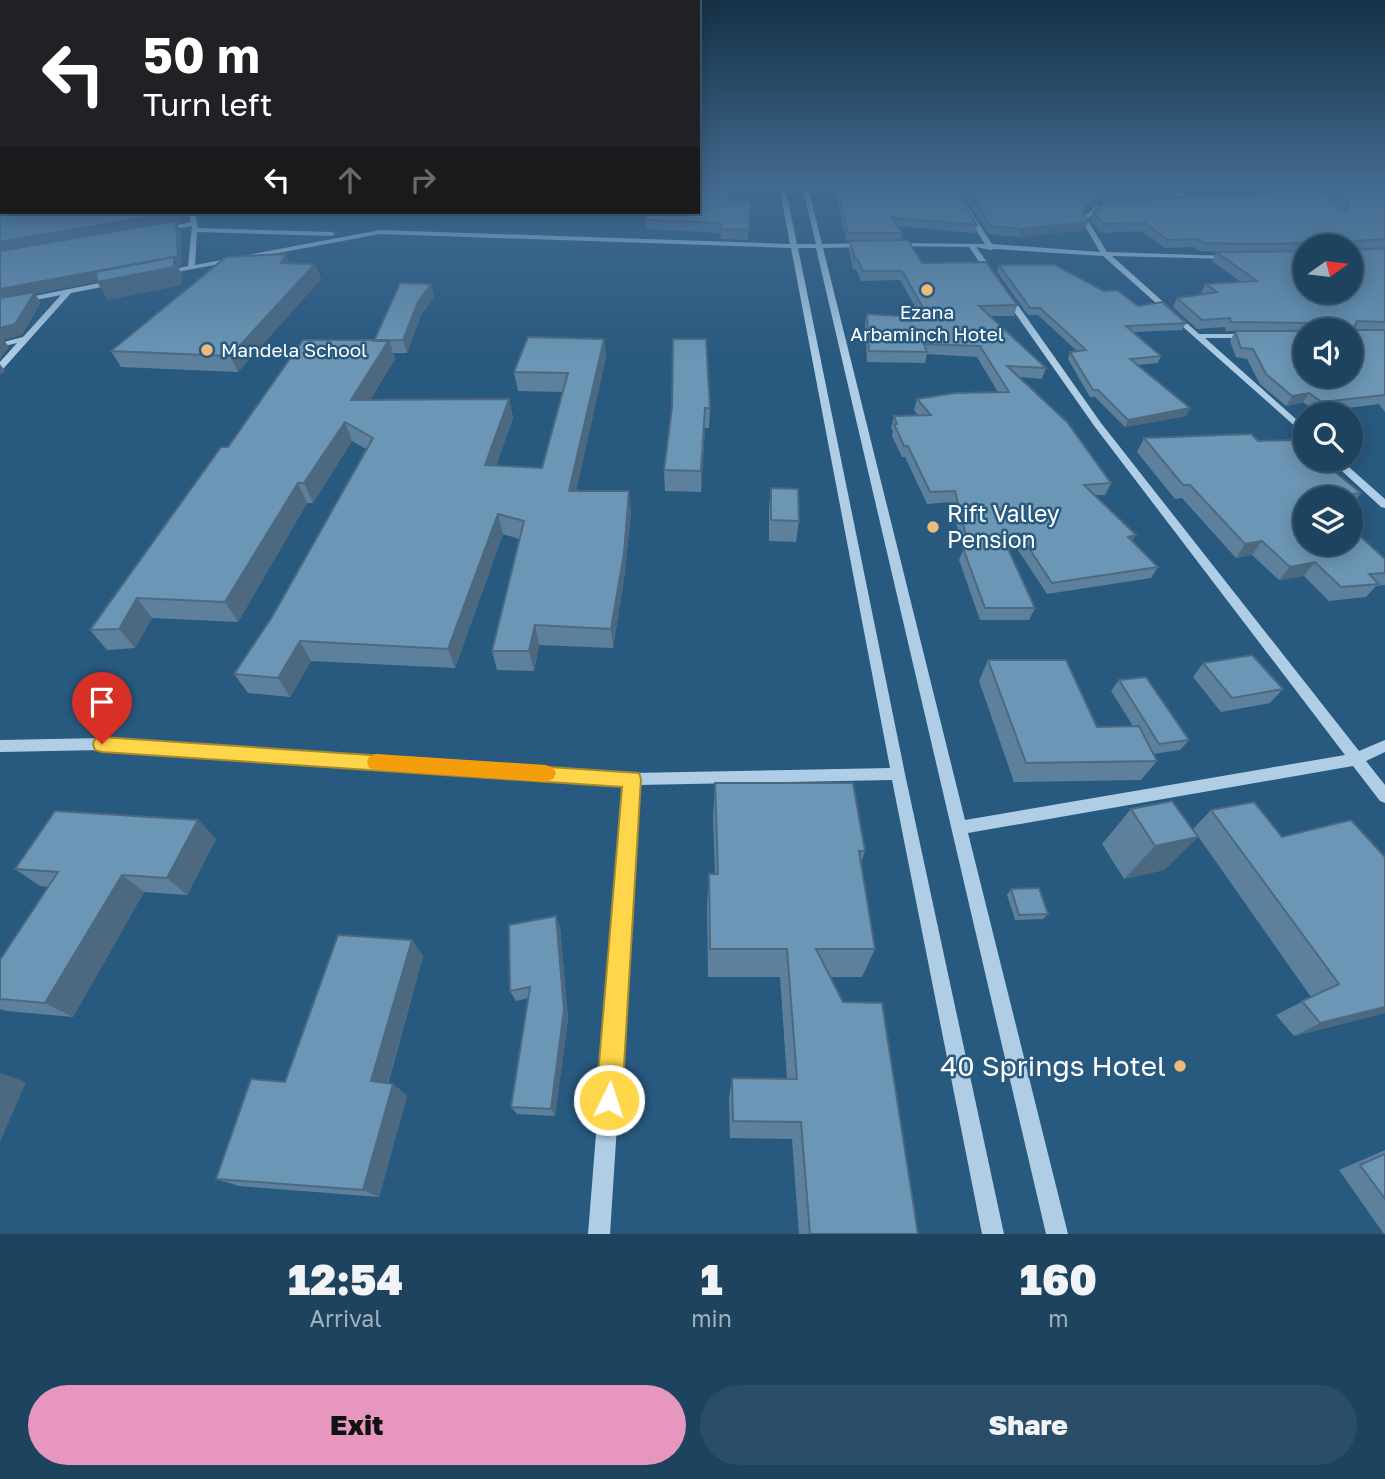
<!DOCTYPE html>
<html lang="en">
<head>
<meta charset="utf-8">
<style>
	:root { --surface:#1e435f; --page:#2b4e68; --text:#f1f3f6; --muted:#a1b0bd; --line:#3c5c74; --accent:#e797bd }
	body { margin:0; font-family:"Golos Text",sans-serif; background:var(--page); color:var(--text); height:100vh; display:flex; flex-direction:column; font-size:26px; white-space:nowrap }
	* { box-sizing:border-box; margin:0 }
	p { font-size:23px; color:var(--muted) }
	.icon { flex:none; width:38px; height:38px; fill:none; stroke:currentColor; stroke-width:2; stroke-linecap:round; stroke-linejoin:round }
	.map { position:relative; height:1234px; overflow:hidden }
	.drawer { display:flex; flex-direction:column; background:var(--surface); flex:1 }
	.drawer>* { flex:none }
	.guide { position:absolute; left:0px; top:0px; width:700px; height:214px; box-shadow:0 4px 18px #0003,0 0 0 2px var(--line); background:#202124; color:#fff; overflow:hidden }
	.needle { width:46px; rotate:76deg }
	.fabs { position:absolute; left:1293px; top:234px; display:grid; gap:14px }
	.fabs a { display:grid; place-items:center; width:70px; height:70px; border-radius:50%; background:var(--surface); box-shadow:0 4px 18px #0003,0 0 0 2px var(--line); font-size:35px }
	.pin { position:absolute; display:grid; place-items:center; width:60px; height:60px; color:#fff; margin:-72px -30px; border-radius:50% 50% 50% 0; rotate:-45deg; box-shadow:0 0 7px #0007 }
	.pin .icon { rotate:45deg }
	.me { position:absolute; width:77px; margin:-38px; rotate:4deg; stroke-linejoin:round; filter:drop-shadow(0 0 5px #0008) }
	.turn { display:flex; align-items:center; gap:24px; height:147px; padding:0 28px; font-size:32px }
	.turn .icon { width:91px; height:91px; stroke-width:2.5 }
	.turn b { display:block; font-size:49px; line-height:60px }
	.lanes { display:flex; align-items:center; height:66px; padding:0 28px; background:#0003; justify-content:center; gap:35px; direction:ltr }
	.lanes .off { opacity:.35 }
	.eta { display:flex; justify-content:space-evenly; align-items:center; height:119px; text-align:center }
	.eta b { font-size:42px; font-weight:800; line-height:49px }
	.button { display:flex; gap:14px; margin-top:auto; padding:14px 28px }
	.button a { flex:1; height:80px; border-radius:42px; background:var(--accent); color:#111; font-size:28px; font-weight:800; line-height:80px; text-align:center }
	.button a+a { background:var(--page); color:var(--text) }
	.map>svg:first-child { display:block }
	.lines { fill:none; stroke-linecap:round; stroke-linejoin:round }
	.minor { fill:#afcee5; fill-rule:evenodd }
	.wall { fill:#5d819c; fill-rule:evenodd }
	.shaded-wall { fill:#4c697f }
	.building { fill:#6c96b5; stroke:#4c697f; stroke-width:2 }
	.route { fill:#ffd54a; stroke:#a68a30; stroke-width:2 }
	.slow { fill:#f59e0b }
	.poi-dot { fill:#ecbc76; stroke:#28597f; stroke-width:2.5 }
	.labels { text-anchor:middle; stroke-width:5; stroke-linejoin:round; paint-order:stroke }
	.far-poi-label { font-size:19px; fill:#fff; stroke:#28597f }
	.poi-label { font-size:23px; fill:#fff; stroke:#28597f; text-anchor:start }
	.near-poi-label { font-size:28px; fill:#fff; stroke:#28597f; text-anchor:end }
</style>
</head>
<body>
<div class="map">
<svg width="1385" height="1234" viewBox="0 0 1385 1234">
	<rect width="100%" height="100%" fill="#28597f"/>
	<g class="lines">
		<path class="minor" d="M779,186H785L797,244H816L802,186H808L822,244L865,243L868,245L865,247L823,248L965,820L1345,755L1095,427L1003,296L1007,294H1010L1101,423L1359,751L1385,740V752L1366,761L1385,785V803L1380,801L1353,766L968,833L1068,1234H1046L816,248H798L905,774L1004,1234H982L892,780L639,785L610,1234H588L624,785L102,750L0,752V740L102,738L632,773L890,768L791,248L380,234L166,274L162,272L188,266L192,226L162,231L159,229L191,222L189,212H195L198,228L332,232L335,234L332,236L197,232L195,265L380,230L790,244Z
			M948,186H954L992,244L1100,252L1081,219L1096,206L1116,204L1118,207L1100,209L1087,219L1107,252L1230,256V258L1228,259L1112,256L1199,334H1251L1252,336L1248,338H1205L1306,428V436L1103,256L994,249L991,250L976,247L997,276L993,278H990L969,247L895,246V244L897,243L985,244Z
			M1163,186H1170L1189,199L1184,200Z
			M114,280H117V284L71,293L3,369L0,370V362L17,343L0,347V343L23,337L61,295L0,307V303Z
			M1330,460H1341L1385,499V508L1381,507Z"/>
	</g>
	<path class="wall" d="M731,186L728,201H750L748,240L721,239L720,233L646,229V220Z
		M833,186H952L977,225L975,233L897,226L902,233L901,241L922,263L1017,305L1014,316H990L1046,368L1042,379L1020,377L1111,483L1105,495H1095L1132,542L1158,567L1151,578L1047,594L1014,544L1008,548L1035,608L1029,620H980L959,560L963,550L951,502L927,504L905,457H902L892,436L893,431L891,428L894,416H919L914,410L917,399L998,392L977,357L927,354L925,363L867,362L865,324L867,314L921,317L900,280L861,281L856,269H853L849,250L850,241H847Z
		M957,186H1173V196L1096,203L1084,213L1088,222L1085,230L1019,237L989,234Z
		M1175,186H1385V187L1188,194Z
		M1385,188V248L1356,249V250L1385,248V412L1379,404L1316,412L1303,402L1286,406L1260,384L1247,359L1236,357L1230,341L1235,331H1226L1225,327L1197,329L1173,307L1177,298L1204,294L1201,292L1206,284L1241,282L1212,261L1216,252H1238L1199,251L1193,247L1165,248L1141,231L1101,233L1090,220L1093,212L1335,201L1332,197L1336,190ZM1306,247H1351L1306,251ZM1306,331H1351L1306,376Z
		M290,263L315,264L321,279L238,372L121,367L111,351Z
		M999,265L1104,291L1138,306L1186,323L1182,330L1133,332L1161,356L1158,363L1137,365L1190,408L1186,416L1125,427L1095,397H1090L1068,359L1070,352L1077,351L1038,315H1028L997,272Z
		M431,284L434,297L421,315L407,353H393L395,359L370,400L509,399L513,418L496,466L542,468L563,392L518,391L514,372L604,339L606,357L576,491L631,511L625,572L613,648L539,645L534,671L497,670L492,651L519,539L503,534L455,668L311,661L290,697L248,693L234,674L272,617L366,449L352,441L313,503H307L238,622L152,618L135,648L107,650L90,630L228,447L374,340Z
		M672,408H710L709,428H705L701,492L665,491L664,470Z
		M1144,438L1258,441L1322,469L1361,493L1351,506V499H1306L1385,559V585L1376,586L1366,597L1329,601L1304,576L1279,580L1252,555L1236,558L1182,498L1175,499L1137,452Z
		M771,488L799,521L796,542L769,541V509Z
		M988,660L1097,727L1133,726L1111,691L1119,680L1189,740L1180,750L1153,754L1157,761L1141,780L1014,782L979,681Z
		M1203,663L1283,689L1270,703L1221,712L1193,677Z
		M715,783L865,851L861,863L875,949L862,977H830L918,1234H799L792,1139L730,1138L729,1098L732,1078L787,1079L780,977H708L707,905L709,874H715L713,818Z
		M1131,809L1198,837L1164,870L1124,879L1102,844Z
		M1211,810L1385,1013L1294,1036L1276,1015L1311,997L1193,829Z
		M198,820L216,839L187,895L144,892L73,1017L6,1011L0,1009V960L48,887L40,886L15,869Z
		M1011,889L1048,914L1043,919L1015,920L1007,895Z
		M560,927L568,1019L555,1116L517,1114L511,1107L528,998L516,1001L510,991Z
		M412,940L423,956L388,1084H393L407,1096L379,1197L239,1186L216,1179Z
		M1385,1150V1234H1384L1339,1170Z"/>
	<path class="shaded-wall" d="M1176,188L1173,196L1096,203L1079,217L1082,210L1099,195Z
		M176,212H184L181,214V221L176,222L181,231L182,265L178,266L182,275V285L108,300L97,282L35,294L41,302L22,335L4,340L9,347L0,359V242Z
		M1088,222L1085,230L1019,237L1021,229Z
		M286,254L292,268L281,263Z
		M315,264L321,279L238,372L230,356Z
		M431,284L434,297L421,315L407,353L403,340L418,302Z
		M604,339L606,357L572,511L569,491Z
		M389,340L395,359L358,419L351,400Z
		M0,364L5,371L2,374H0Z
		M1309,393L1303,402L1286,406L1292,396Z
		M509,399L513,418L489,485L485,465Z
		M705,408V428L701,492V471Z
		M1190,408L1186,416L1125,427L1128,420Z
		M345,422L352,441L313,503L304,483Z
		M298,483L307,503L238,622L225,602Z
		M629,491L631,511L625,572L613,648L611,629Z
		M498,514L503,534L455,668L448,649Z
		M1019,533L1014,544L1000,552L1004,540Z
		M1136,535L1129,547L1128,537Z
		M1262,541L1252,555L1236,558L1245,544Z
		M1315,562L1304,576L1279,580L1290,567Z
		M137,598L152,618L135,648L119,629Z
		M535,625L539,645L534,671L529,651Z
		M300,641L311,661L290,697L278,678Z
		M198,820L216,839L187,895L167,878Z
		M1198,837L1164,870L1124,879L1155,846Z
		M122,875L144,892L73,1017L45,1003Z
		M556,916L560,927L568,1019L555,1116L551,1109Z
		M412,940L423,956L385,1092L371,1081Z
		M1385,1007V1013L1294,1036L1320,1023Z
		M0,1073L26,1082L0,1142Z
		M393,1084L407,1096L379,1197L363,1190Z"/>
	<path class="building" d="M0,186H2V212H176L0,242Z
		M698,186H729L727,201H750L749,230L721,229L720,223L646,220V212H698Z
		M836,186H952L977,225L892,218L902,233H848Z
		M964,186H1173L1176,188L1099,195L1082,210L1088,222L1021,229L991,226Z
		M1385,188V239L1356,241L1353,244L1356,250L1385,248V322L1357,321L1354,328L1357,330H1385V395L1322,402L1309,393L1292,396L1266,374L1253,349L1241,348L1235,331H1306V376H1351V331H1312L1313,323L1231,322L1230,318L1202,320L1177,298L1217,292L1206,284L1257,281L1216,252L1306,251V292H1351V247H1312L1313,243L1255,244L1203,243L1197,239L1168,240L1145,223L1104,224L1093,212L1104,204L1190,196L1322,190L1345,210L1349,204L1336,190Z
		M176,221L178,256L0,289V251Z
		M908,240L922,263L986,262L1017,305L979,306L1046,368L1007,366L1067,422L1111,483L1084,485L1136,535L1128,537L1158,567L1052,583L1019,533L1004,540L1035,608H985L963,548H969L955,491L930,492L908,446H904L894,424H897L894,416L931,415L917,399L955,393L1009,392L980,346L924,344L927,352L869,351L867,314L929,318L902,271H863L858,260L855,259L850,241Z
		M286,254L281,263L315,264L230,356L111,351L226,257Z
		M174,257V267L97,282L96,272Z
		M999,265H1055L1104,291L1117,290L1138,306L1162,302L1186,323L1126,326L1161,356L1130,359L1190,408L1128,420L1098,390H1093L1070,352L1086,350L1040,308H1030Z
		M400,283L431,284L418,302L403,340L374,341Z
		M35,292L15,324L0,328V298Z
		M528,337L604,339L569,491H629L624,553L611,629L535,625L529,651H492L524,521L498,514L448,649L300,641L278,678L234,674L272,617L373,438L345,422L304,483H298L225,602L137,598L119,629L90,630L221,447H228L303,340H389L351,400L509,399L485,465L542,468L568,373L514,372Z
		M673,339H706L710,408H705L701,471L664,470L672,408Z
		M1251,434L1258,441L1293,440L1306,453V460H1314L1322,469L1330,468L1361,493L1319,498L1320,499H1306V544H1351V528L1385,559V573L1369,574L1379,584L1341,587L1315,562L1290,567L1262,541L1245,544L1190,485H1183L1144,438Z
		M771,488L798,489L799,521L771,520Z
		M1252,655L1283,689L1232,698L1203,663Z
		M988,660H1066L1097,727L1139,726L1157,761L1026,763Z
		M1146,677L1189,740L1159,744L1119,680Z
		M715,783H853L865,851H859L875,949H816L843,1002L882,1003L918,1234H810L801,1122L733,1121L732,1078L797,1079L787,949H710L709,874H718Z
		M1172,801L1198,837L1155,846L1131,809Z
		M1254,802L1282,837L1351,820L1385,857V1007L1320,1023L1302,1001L1339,984L1211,810Z
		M55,811L198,820L167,878L122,875L45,1003L0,999V960L58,872L15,869Z
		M1039,888L1048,914L1019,915L1011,889Z
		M556,916L564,1010L551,1109L511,1107L530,987L510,991L509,925Z
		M338,935L412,940L371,1081L393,1084L363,1190L216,1179L251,1079L285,1082Z
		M1385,1154V1199L1360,1165Z"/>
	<linearGradient id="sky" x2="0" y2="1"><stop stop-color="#163146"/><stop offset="0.52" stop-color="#426a90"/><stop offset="1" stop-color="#426a90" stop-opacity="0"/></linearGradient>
	<rect width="1385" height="359" fill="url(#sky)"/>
	<path class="route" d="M102,737L639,773L641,779L622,1100L618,1109L609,1113L600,1109L596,1100L622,787L102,752L95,750L93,744L95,739Z"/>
	<path class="slow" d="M376,754L546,765L553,768L556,773L553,779L546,782L376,770L369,768L367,762L369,757Z"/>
	<g class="poi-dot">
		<circle cx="927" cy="290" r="7"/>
		<circle cx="207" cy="350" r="7"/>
		<circle cx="933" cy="527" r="7"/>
		<circle cx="1180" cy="1066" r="7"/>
	</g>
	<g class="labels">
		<g class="far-poi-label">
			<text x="927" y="319">Ezana<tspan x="927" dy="22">Arbaminch Hotel</tspan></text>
			<text x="221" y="357" text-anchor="start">Mandela School</text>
		</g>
		<g class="poi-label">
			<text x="947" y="522">Rift Valley<tspan x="947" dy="26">Pension</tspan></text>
		</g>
		<g class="near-poi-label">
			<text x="1166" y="1076">40 Springs Hotel</text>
		</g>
	</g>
</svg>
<div class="fabs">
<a><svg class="needle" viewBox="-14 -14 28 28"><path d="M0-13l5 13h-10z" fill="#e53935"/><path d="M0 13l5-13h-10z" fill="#a1b0bd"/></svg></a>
<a><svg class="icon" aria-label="sound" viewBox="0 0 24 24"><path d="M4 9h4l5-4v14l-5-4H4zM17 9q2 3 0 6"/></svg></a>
<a><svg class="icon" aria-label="search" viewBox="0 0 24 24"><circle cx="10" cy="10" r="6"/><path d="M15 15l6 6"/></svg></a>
<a><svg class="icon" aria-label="layers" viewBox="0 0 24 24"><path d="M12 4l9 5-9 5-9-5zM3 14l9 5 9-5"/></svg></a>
</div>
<div class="pin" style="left:102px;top:744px;background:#d93025"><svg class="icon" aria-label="arrive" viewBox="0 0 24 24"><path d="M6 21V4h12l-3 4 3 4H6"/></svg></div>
<svg class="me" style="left:609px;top:1100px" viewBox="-20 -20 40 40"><circle r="17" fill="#ffd54a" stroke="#fff" stroke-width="3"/><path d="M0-11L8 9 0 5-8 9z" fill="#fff"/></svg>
<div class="guide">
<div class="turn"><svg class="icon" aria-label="left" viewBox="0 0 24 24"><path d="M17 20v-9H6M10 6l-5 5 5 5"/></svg><div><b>50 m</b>Turn left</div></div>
<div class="lanes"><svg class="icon" aria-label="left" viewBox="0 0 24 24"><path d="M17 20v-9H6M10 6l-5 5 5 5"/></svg><svg class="icon off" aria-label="ahead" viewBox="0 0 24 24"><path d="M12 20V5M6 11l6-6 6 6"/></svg><svg class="icon off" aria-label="right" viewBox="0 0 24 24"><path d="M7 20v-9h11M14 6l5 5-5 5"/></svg></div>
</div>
</div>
<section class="drawer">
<div class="eta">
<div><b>12:54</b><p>Arrival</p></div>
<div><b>1</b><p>min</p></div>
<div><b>160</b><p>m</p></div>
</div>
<div class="button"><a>Exit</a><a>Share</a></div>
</section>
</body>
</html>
